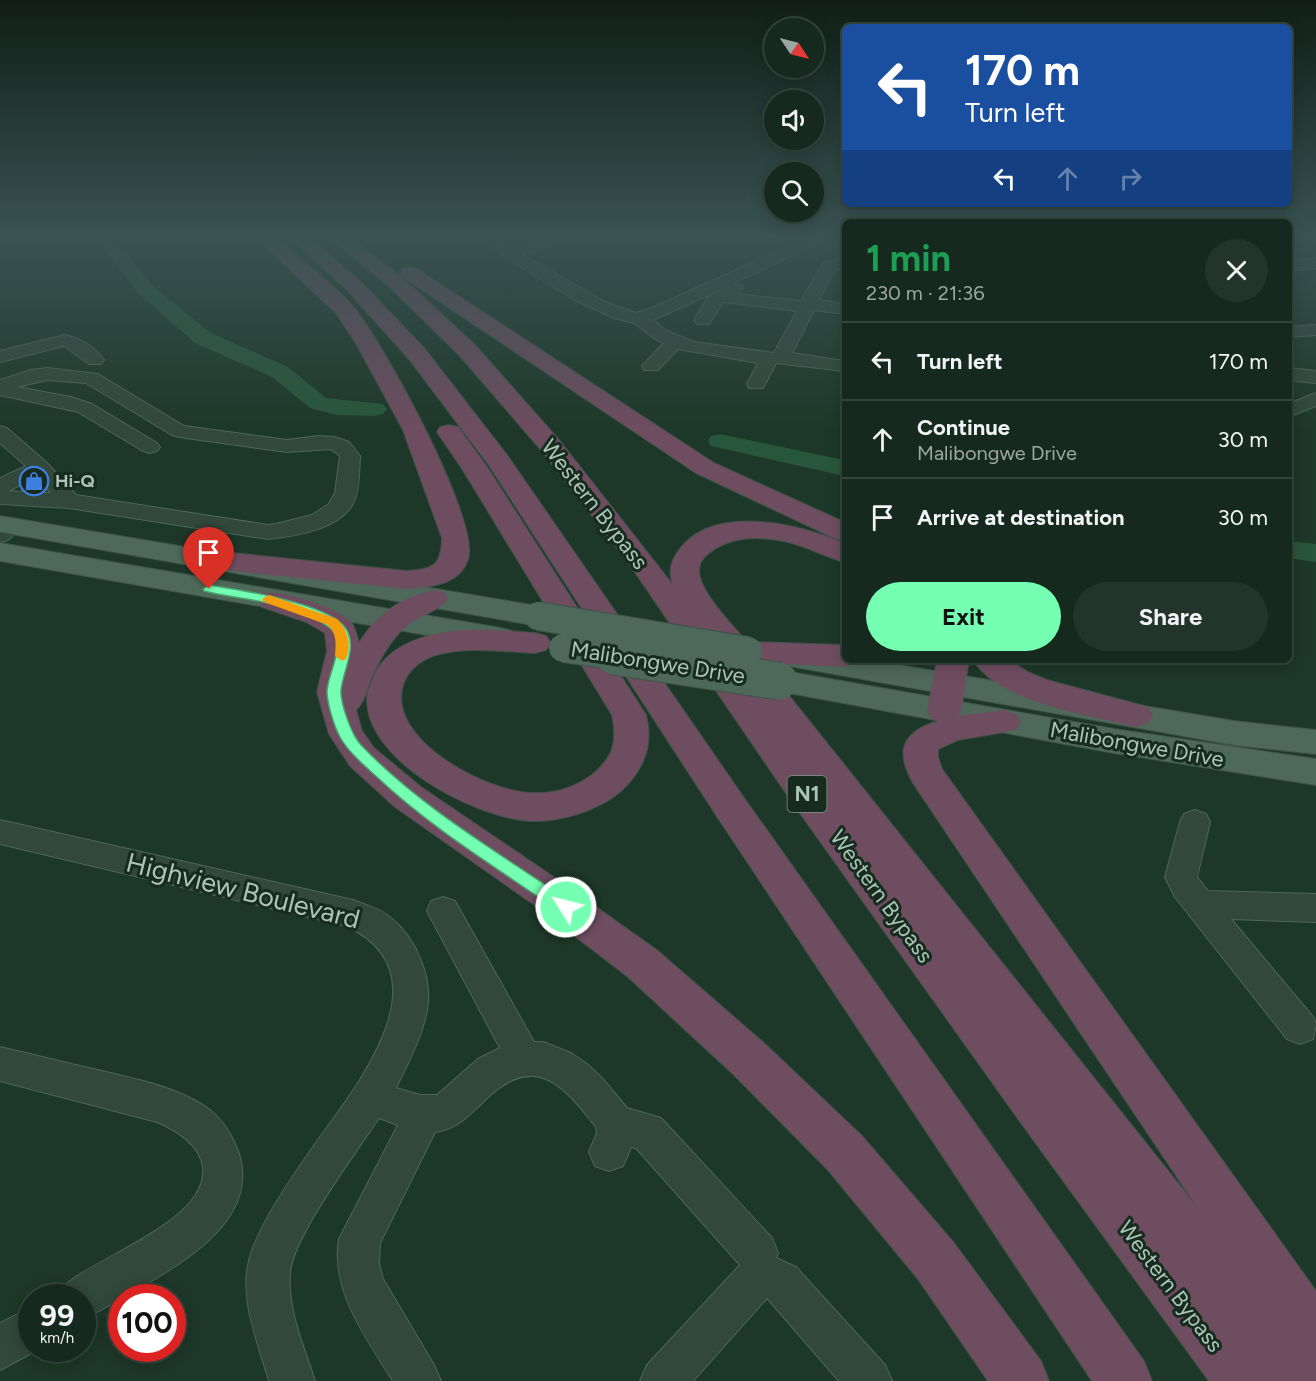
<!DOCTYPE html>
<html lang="en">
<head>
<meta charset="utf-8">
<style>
	:root { --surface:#16291e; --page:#23352b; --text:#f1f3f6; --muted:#9ea6a4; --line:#35453c; --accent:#75ffb2 }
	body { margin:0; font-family:Figtree,sans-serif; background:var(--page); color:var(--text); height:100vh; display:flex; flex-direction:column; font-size:22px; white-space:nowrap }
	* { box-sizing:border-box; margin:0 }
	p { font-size:20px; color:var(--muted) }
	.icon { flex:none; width:33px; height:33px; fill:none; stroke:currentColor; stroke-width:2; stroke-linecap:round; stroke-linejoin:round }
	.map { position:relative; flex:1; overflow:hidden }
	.sheet { position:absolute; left:842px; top:219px; width:450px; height:444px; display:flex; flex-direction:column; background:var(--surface); border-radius:9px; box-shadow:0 3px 15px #0003,0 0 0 2px var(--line) }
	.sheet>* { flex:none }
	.banner { position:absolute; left:842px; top:24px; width:450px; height:183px; border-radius:9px; box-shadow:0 3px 15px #0003,0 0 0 2px var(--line); background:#1a4fa0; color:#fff; overflow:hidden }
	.needle { width:39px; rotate:125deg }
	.buttons { position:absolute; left:764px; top:18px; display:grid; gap:12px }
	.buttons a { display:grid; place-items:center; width:60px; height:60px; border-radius:50%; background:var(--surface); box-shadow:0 3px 15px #0003,0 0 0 2px var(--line); font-size:30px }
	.speed { position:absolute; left:18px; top:1284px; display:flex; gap:12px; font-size:30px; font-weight:700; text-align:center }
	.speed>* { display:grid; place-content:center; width:78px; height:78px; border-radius:50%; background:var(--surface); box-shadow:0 3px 15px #0003,0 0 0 2px var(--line); line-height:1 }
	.speed small { font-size:15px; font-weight:400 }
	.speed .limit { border:9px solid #d22; background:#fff; color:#111 }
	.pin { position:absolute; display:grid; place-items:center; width:51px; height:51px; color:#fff; margin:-62px -26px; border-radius:50% 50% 50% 0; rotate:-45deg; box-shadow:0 0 6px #0007 }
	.pin .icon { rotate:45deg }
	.me { position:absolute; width:66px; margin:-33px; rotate:306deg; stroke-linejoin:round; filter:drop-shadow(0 0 4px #0008) }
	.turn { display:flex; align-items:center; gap:21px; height:126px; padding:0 24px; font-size:27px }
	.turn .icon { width:78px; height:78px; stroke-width:2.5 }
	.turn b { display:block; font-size:42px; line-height:51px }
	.lanes { display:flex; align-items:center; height:57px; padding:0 24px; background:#0003; justify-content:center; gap:30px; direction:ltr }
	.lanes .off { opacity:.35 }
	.round { display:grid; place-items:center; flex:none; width:63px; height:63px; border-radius:32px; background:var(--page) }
	.summary { display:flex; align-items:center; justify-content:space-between; height:102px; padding:0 24px }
	h1 { font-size:36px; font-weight:700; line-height:45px; color:#1e9e55 }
	.primary-button { display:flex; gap:12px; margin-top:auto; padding:12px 24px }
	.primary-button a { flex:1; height:69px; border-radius:36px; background:var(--accent); color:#111; font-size:24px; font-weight:700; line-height:69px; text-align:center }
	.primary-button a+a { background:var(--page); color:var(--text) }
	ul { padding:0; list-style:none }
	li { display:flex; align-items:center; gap:18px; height:78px; padding:0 24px; border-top:2px solid var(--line) }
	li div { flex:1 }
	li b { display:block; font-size:22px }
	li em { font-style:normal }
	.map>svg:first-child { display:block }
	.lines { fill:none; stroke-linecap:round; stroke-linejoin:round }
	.river { fill:#28563a; fill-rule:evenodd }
	.minor-casing { stroke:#4e6658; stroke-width:2 }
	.major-casing { stroke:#3d5446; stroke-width:2 }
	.highway-casing { stroke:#3c5245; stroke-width:2 }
	.minor { fill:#31483a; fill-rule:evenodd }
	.major { fill:#4e6859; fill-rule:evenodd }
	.highway { fill:#6e4d60; fill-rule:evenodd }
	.major-bridge-far1-casing { stroke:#3d5446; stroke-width:30; stroke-linecap:butt }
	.major-bridge-casing { stroke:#3d5446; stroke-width:39; stroke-linecap:butt }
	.major-bridge-far1 { stroke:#4e6859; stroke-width:28 }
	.major-bridge { stroke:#4e6859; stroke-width:37 }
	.route { fill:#75ffb2; stroke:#4ca674; stroke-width:1.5 }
	.slow { fill:#f59e0b }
	.labels { text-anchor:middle; stroke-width:6; stroke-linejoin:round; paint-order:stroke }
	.far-poi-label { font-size:18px; font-weight:bold; fill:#aac5b6; stroke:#172c1f; text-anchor:start }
	.shield { fill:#172c1f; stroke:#7e9789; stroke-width:1.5 }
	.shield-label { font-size:21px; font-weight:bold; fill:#aac5b6 }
	.street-label { font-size:22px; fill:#aac5b6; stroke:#172c1f }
	.near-street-label { font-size:27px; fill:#aac5b6; stroke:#172c1f }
</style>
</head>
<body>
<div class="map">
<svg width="1316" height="1381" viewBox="0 0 1316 1381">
	<rect width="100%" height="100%" fill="#1d3728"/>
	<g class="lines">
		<path class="river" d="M96,238H114L153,286L211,333L288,367L326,398L383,404L387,409L383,414L375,416L336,415L310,408L272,377L195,343L139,294Z
			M720,434L844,460V476L711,446L708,441L711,436Z
			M1288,541L1316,544V562L1288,558Z"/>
		<g class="minor-casing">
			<path id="minor" d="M475,238H493L510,248L549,238H571L569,241L521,254L607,303L636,313L652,308L807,238H825L823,241L732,284L741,285L743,288L737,294L801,301L823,263L844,258V268L835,270L819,300L844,304V314L814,310L792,353L844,361V371L776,363L763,388H749L747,384L758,363L678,349L658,370H644L642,366L664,343L655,339L634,323L614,318L575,300ZM724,288L709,296L694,320L697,324H709L723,302L797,311L774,353L694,342L667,331L653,320Z
				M1316,258V268L1288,271V261Z
				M1316,325V335L1288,337V327Z
				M65,335C80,338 95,347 104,360L101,364H89L64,346L0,362V351Z
				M47,368L98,374L184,426L287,440L318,436L334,437L349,442L360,456C359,470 360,485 355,499C344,529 296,536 268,539L69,508L0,504V478L26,466L0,443V426L7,428L47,463L76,495L268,525L276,524L312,515L329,504L335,493L340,456L331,449L287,452L179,437L172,435L86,383L47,380L17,387L71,397L92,404L157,443L160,447L157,451L150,453L143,451L78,412L0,395V380L31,370ZM37,477L51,493L7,491H8Z
				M1288,368L1316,371V383L1288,380Z
				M1316,393V406L1288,417V404Z
				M12,518L20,520L23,525L8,540L0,542V523Z
				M1195,810L1206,814L1210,822L1197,877L1208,891L1316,894V922L1231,919L1313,1017L1316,1024L1313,1039L1300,1044L1287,1039L1175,897L1165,877L1180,822L1184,814Z
				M0,820L353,900C366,905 381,909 391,918C416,938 433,978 427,1010C422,1037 408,1063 396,1088L420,1095H437L478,1059L500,1048L427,911L431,901L443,897L455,901L534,1042H543L571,1053L587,1064L602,1078L627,1108L661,1118L772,1238L778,1253L776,1258L796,1267L885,1365L892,1381H839L767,1298L693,1381H640L647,1365L740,1265L636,1148L631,1147L623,1166L609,1171L595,1166L589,1152L597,1133L596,1127C562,1083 534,1052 485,1100C469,1115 458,1129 435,1132L380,1243L379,1264L383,1279L434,1365L441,1381H393C367,1339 330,1290 339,1239L398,1125L379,1118C357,1151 292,1238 290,1273C287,1310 304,1347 315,1381H269C259,1345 239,1300 249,1261C257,1227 293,1176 313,1147C354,1089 451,974 346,926L0,844Z
				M0,1047C31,1054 62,1062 93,1069C131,1078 172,1085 206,1107C220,1117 229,1130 236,1146C268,1221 173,1268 122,1298C110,1304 97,1313 82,1319V1298H61C63,1292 65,1285 69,1282C102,1255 208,1220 203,1168C201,1145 176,1130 157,1122L0,1081Z
				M32,1307V1348H41L0,1370V1323Z"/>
		</g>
		<g class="major-casing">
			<path id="major" d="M0,516L538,606L549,609L553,616L549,623L538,626L0,532Z
				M0,543L501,628L512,631L517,638L512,645L501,648L0,561Z
				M800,648L844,656V660H869L1234,721L1316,730V754L1234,745L789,666L784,659L789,652Z
				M779,670L1114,729L1316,759V785L1114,753L767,689L763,681L767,673Z"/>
		</g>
		<g class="highway-casing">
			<path id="highway" d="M256,238H275C300,259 329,280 351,304C380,336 481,521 468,559C460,585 430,587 407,589L233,571L223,568L219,562L223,556L233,553L407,571C434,569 441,566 442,538L403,430L357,345L336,313Z
				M291,238H310L361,282L425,349L507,455L744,798L1144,1361L1152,1381H1092L718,818L488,464L409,359L347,290Z
				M330,238H350L404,279L476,346L559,440L673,585C668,571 671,561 679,550C713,503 800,524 844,543V562C823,556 804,545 783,541C757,536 731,536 709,553C701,559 697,566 700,577C705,598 734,626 748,644L755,642L844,645V660H857L855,663L844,667L763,663L1197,1207L913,783C895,751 902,732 938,721L932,719L927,711L937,660H969L961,711L958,716L1004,710L1016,714L1021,722L1016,730L958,740L938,749V757L942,769L1316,1291V1381H1209L1021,1123L792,802L630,565L541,450L460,356L390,287Z
				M410,267L417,269L714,463L844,522V540L834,538L696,473L403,277L400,273L403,269Z
				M449,425L458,427L487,467L646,715C654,745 643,771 620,792C597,811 560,822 530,821C476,818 365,761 367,698C367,692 370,686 372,681C382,651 411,639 440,633C471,627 504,631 535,633L546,636L551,643L546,650L535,653C504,652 470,646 440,654C423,658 408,669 403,685C386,740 487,792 532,793C554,794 574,788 592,775C613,758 618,741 612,715L461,467L437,432L440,427Z
				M433,590L444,592L448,599C439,612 414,616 399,633C387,646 379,661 372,677C367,688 365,702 356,710L362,731L374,748L421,787L561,882L658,951L765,1044L862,1136L954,1243L1041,1361L1049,1381H988L918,1279L828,1170L733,1074L628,977L533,904L395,807L350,766L329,734L317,692L327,651L325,633L306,622L262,607L258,600L262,593C280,589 336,607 350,621C355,626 357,636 359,643C377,614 400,598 433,590Z
				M973,660H1009L1028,672L1047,680L1148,707L1153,715L1148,723L1136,727C1089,715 1000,703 973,660Z"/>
		</g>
		<use href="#minor" class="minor"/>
		<use href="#major" class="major"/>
		<use href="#highway" class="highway"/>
		<g class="major-bridge-far1-casing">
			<path id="major-bridge-far1" d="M538,616L748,651
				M563,648L624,657"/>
		</g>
		<g class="major-bridge-casing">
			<path id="major-bridge" d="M614,656L779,681"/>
		</g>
		<use href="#major-bridge-far1" class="major-bridge-far1"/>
		<use href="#major-bridge" class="major-bridge"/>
	</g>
	<linearGradient id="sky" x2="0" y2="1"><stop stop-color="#101e16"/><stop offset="0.55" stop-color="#3a5353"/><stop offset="1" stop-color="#3a5353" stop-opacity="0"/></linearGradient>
	<rect width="1316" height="431" fill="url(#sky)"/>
	<path class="route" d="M209,585C240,590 321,602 343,625C360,643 343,670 341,690C340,703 352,736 361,745C421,808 500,853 572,903L574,907L572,912L566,914L560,912C499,869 432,829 377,777C364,765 349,753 340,737C334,726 328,706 327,693C326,675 349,643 330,628C296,601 244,601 204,591L203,589Z"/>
	<path class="slow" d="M269,595L337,619C348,630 352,645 346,659L342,661L335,656C336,644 337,634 328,625L264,602L262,599Z"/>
	<defs>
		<g id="shop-ring" transform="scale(1.5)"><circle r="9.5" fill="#172c1f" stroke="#3f7fe0" stroke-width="1.5"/><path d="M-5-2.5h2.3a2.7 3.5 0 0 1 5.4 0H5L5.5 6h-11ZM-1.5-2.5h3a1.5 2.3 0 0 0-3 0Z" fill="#3f7fe0"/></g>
	</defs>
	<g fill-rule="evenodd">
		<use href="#shop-ring" x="34" y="481"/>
	</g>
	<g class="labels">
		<g class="far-poi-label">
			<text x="55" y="487">Hi-Q</text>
		</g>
		<rect class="shield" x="787.5" y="776" width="39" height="36" rx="4.5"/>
		<g class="shield-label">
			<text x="807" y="801">N1</text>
		</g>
		<g class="street-label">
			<text transform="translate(595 504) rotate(52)" y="8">Western Bypass</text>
			<text transform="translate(658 662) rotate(9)" y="8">Malibongwe Drive</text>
			<text transform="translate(1137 744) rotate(10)" y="8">Malibongwe Drive</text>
			<text transform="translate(882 896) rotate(54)" y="8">Western Bypass</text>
			<text transform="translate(1171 1286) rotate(53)" y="8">Western Bypass</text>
		</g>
		<g class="near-street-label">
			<text transform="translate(243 891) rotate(14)" y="9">Highview Boulevard</text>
		</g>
	</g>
</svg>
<div class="buttons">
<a><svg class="needle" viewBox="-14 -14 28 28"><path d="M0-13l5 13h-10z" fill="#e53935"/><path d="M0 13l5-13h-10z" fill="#9ea6a4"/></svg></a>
<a><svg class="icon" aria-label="sound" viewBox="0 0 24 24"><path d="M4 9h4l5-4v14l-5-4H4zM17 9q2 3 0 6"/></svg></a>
<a><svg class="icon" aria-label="search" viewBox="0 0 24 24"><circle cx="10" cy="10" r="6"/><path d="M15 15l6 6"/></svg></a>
</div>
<div class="speed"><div>99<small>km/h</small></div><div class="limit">100</div></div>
<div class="pin" style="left:209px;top:589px;background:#d93025"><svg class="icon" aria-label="arrive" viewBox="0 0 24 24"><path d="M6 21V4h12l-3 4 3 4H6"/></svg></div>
<svg class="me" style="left:566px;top:907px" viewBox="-20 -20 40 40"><circle r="17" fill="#75ffb2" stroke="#fff" stroke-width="3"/><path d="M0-11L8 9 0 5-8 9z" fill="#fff"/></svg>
<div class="banner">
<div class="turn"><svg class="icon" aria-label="left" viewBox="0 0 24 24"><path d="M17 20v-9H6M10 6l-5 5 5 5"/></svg><div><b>170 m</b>Turn left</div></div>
<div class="lanes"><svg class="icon" aria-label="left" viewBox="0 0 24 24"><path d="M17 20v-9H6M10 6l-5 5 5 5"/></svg><svg class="icon off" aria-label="ahead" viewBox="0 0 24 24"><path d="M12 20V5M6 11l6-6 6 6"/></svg><svg class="icon off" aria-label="right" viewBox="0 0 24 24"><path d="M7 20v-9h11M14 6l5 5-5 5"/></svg></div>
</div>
<section class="sheet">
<div class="summary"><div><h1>1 min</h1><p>230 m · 21:36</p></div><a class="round"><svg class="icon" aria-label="close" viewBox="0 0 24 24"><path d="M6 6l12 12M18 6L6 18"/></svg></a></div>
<ul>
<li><svg class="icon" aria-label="left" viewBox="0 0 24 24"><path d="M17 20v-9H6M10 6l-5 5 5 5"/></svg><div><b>Turn left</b></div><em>170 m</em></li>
<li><svg class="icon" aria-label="ahead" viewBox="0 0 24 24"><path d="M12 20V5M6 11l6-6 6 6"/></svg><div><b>Continue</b><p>Malibongwe Drive</p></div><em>30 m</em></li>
<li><svg class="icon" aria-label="arrive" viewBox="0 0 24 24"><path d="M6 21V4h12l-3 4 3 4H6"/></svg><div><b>Arrive at destination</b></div><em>30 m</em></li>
</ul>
<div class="primary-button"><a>Exit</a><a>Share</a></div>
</section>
</div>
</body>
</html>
